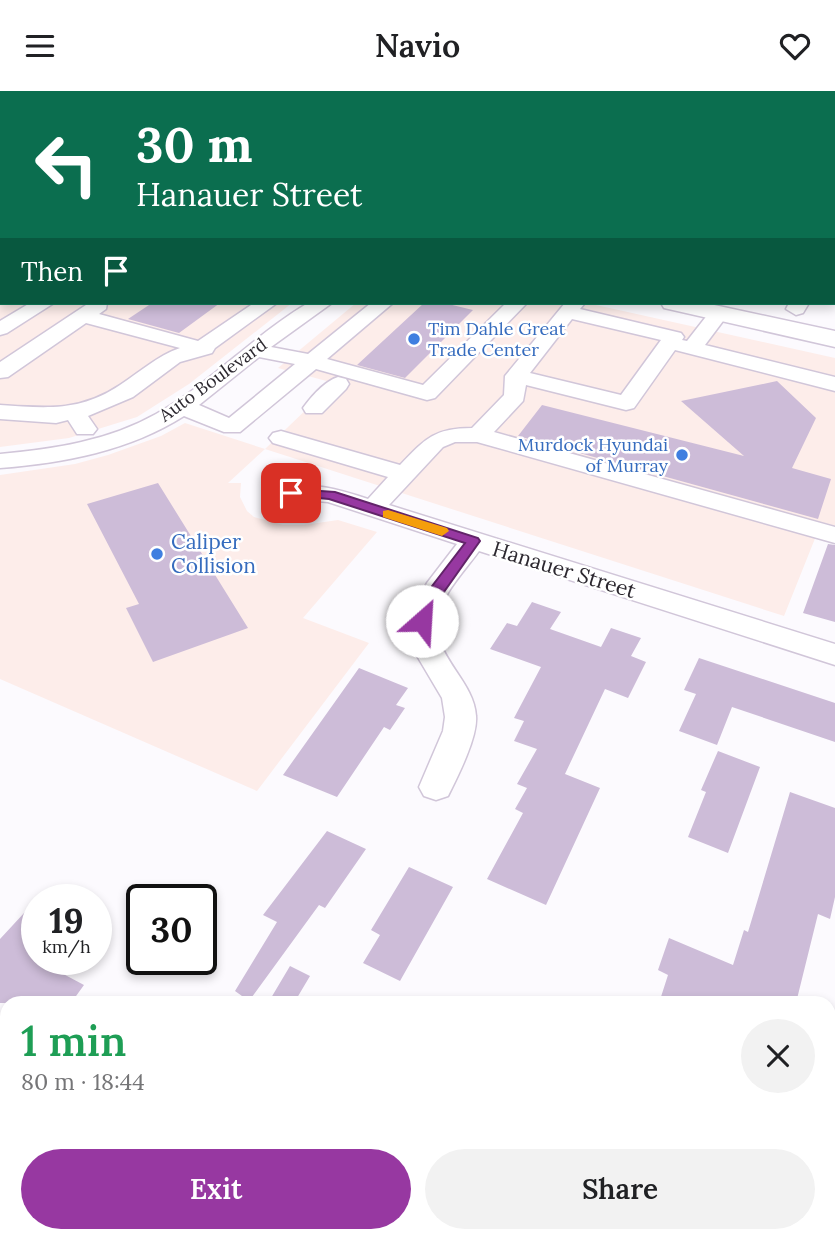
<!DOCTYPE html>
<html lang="en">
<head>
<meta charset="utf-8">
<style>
	:root { --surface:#fff; --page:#f2f2f2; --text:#202124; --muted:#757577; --accent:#9738a1 }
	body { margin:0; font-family:Lora,serif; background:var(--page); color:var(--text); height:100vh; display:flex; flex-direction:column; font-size:26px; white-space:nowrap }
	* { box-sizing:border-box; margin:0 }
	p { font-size:23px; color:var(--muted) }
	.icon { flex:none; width:38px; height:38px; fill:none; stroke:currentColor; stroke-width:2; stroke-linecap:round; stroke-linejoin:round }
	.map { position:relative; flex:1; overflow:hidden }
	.panel { position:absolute; left:0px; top:905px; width:836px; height:247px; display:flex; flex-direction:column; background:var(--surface); border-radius:21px 21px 0 0; box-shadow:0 4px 10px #0003 }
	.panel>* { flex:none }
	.guide { position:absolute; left:0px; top:0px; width:836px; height:214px; box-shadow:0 4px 10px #0003; background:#0b6e4f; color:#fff; overflow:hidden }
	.speed { position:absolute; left:21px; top:793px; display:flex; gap:14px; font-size:35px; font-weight:700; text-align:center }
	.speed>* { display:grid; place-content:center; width:91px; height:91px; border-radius:50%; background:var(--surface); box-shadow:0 4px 10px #0003; line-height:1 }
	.speed small { font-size:18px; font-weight:400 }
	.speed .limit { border:4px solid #111; border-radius:10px; background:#fff; color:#111 }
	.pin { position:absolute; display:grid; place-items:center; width:60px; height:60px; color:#fff; margin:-30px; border-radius:14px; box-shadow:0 4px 10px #0006 }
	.me { position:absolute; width:77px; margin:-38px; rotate:26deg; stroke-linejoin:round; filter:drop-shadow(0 0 5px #0008) }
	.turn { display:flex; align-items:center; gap:24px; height:147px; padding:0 21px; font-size:32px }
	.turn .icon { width:91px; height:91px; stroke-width:2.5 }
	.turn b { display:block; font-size:49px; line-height:60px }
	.then { display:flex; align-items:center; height:66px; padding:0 21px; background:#0003; gap:14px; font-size:26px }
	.round { display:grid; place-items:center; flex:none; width:74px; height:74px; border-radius:37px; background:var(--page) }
	.overview { display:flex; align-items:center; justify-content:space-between; height:119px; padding:0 21px }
	h1 { font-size:42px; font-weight:600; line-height:52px; color:#1e9e55 }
	.action { display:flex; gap:14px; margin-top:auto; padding:14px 21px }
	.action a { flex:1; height:80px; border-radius:42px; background:var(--accent); color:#fff; font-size:28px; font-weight:600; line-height:80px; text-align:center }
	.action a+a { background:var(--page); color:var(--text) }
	header { display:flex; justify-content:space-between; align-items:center; height:91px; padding:0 21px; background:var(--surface); font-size:32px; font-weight:600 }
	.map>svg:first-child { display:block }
	.commercial { fill:#fdedea }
	.building { fill:#cdbcd8 }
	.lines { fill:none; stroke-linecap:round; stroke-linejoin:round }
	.minor-casing { stroke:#d1c6d9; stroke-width:3 }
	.major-casing { stroke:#d1c6d9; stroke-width:3 }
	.minor { fill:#fff; fill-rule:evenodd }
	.major { fill:#fff; fill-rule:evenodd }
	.route { fill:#9738a1; stroke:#622469; stroke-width:2 }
	.slow { fill:#f59e0b }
	.shop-dot { fill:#3f7fe0; stroke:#fff; stroke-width:2.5 }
	.labels { text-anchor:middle; stroke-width:5; stroke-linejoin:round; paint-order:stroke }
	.far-shop-label { font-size:18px; fill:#366cbe; stroke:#fff; text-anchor:start }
	.far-street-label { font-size:18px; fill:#2c282f; stroke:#fff }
	.shop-label { font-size:21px; fill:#366cbe; stroke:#fff; text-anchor:start }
	.street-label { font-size:21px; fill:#2c282f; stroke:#fff }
</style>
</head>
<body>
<header><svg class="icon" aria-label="menu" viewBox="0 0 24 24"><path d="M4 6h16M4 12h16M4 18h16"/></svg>Navio<svg class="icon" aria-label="heart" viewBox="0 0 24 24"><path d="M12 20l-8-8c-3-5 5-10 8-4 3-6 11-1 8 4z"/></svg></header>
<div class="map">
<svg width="835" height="1151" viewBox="0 0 835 1151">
	<rect width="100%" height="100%" fill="#fcfafe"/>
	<path class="commercial" d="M0,73L2,212H292L189,293L137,326L69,347L0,356Z
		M356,212H587L835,267V451L816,445L784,525L265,358L228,392H241L240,406L247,420L254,426L283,434H304L338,429L377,441L303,527L369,552L257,700L0,588V384L75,373L108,364L161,345L185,332L265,358L334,292L278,277Z"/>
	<path class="building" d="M152,212H220L179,242L128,228Z
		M424,212H444L473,219L405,287L357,274Z
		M777,290L816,327L792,377L831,388L818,428L518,345L542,314L744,365L681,310Z
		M158,392L248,537L153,571L126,517L139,513L87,413Z
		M828,453L835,454V531L803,522Z
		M532,511L561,521L550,538L601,556L611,537L641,547L631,565L646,571L628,607L605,598L565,683L600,697L546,814L487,788L523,722L515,718L527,697L517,693L537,658L514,650L524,630L514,627L541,576L490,558L507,532L517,535Z
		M699,567L835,612V651L732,616L717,654L679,640L696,603L684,599Z
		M359,577L408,597L396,614L405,617L390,639L384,636L337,706L283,684Z
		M718,660L760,676L728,762L688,746L706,701L701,699Z
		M790,701L835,717V806L830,828L818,823L796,912H659L668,884L658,879L669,847L733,874L744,839L748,841Z
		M327,740L366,758L325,817L319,814L249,910L235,900L277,831L263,824Z
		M409,776L453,796L400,890L363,872L380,844L371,839Z
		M37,808V869L84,894L71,912H0V848Z
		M290,875L310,885L294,912H268Z"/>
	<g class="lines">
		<g class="minor-casing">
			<path id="minor" d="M0,0H16L18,2H2V4Z
				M114,0H136L138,2H115Z
				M195,0H217L219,2H196Z
				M325,0H343L345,2H323Z
				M565,0H579L563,2Z
				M0,20H2V28H0Z
				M0,126H2L0,137Z
				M30,212H54L7,242L0,244V230Z
				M89,212H107L106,218L99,223L198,250L254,212H277L215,257L212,262L180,271L133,306L88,325L97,338L93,343H77L68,329L56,332L0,328V314C46,317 80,321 120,294C140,281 157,265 180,257L86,232L8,286L0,287V271Z
				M308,212H332L271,256L308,263L371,212H393L327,268L423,294L506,212H527L435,307L427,309L316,278L240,341H224L184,325C129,360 64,372 0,377V363C54,358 108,350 156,323C211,292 254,244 308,212ZM259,266L295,273L229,327L199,314Z
				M565,212H585L580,218L681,242L684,246L682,249L687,250L712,218H726L729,222L705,254L835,286V300L675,259L634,317L626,319L526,294L523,310L494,341L835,436V452L477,351H455L443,356L389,414L835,553V574L479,460C464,481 442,502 438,528C432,565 474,589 476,625C478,646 457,687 448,705L436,709L424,705L419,696L443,640L445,626L442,607L410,553L408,539L410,525L427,492L457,453L328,411L282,407L279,402L282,397C311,390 341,399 368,408L388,386L273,352L269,347L273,342L281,340L400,374C425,348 434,337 472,337L504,304L505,285ZM572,228L661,249L621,304L530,282Z
				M789,212H809L803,222L796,224L786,218Z
				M338,286L346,288L349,293L346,298L322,322H306L303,317C311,306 325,290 338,286Z
				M0,1030L7,1033V1078L0,1075Z
				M126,1144H179L182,1151H129Z"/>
		</g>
		<g class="major-casing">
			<path id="major" d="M0,57H2V69H0Z
				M661,212H705L835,240V256L664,217Z"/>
		</g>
		<use href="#minor" class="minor"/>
		<use href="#major" class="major"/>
	</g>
	<path class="route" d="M291,398L335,401L478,447L480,450L439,508L427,534L422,535L414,530L426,503L465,452L329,408L286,404L284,402Z"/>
	<path class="slow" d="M388,419L447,437L449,440L442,445L383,426V420Z"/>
	<g class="shop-dot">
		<circle cx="414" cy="248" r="7"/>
		<circle cx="682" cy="364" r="7"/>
		<circle cx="157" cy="463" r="7"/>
	</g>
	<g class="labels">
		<g class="far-shop-label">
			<text x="428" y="244">Tim Dahle Great<tspan x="428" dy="21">Trade Center</tspan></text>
			<text x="668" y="360" text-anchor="end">Murdock Hyundai<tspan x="668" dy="21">of Murray</tspan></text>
		</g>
		<g class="far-street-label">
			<text transform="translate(213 289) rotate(-36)" y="6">Auto Boulevard</text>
		</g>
		<g class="shop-label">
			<text x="171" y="458">Caliper<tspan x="171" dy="24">Collision</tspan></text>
		</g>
		<g class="street-label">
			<text transform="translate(564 479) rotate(17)" y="7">Hanauer Street</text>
		</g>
	</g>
</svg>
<div class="speed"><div>19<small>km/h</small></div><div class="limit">30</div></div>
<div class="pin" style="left:291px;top:402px;background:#d93025"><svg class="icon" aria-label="arrive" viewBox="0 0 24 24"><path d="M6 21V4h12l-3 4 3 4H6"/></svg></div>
<svg class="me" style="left:422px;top:530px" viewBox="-20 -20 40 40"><circle r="19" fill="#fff"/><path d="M0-13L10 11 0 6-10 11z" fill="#9738a1"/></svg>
<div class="guide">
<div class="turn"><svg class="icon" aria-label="left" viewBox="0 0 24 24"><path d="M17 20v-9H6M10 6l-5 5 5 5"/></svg><div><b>30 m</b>Hanauer Street</div></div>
<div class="then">Then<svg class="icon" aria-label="arrive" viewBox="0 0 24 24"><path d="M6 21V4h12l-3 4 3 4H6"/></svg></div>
</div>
<section class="panel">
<div class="overview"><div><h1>1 min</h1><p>80 m · 18:44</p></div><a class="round"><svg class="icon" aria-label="close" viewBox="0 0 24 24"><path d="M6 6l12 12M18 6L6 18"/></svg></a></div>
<div class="action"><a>Exit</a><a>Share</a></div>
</section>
</div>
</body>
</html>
